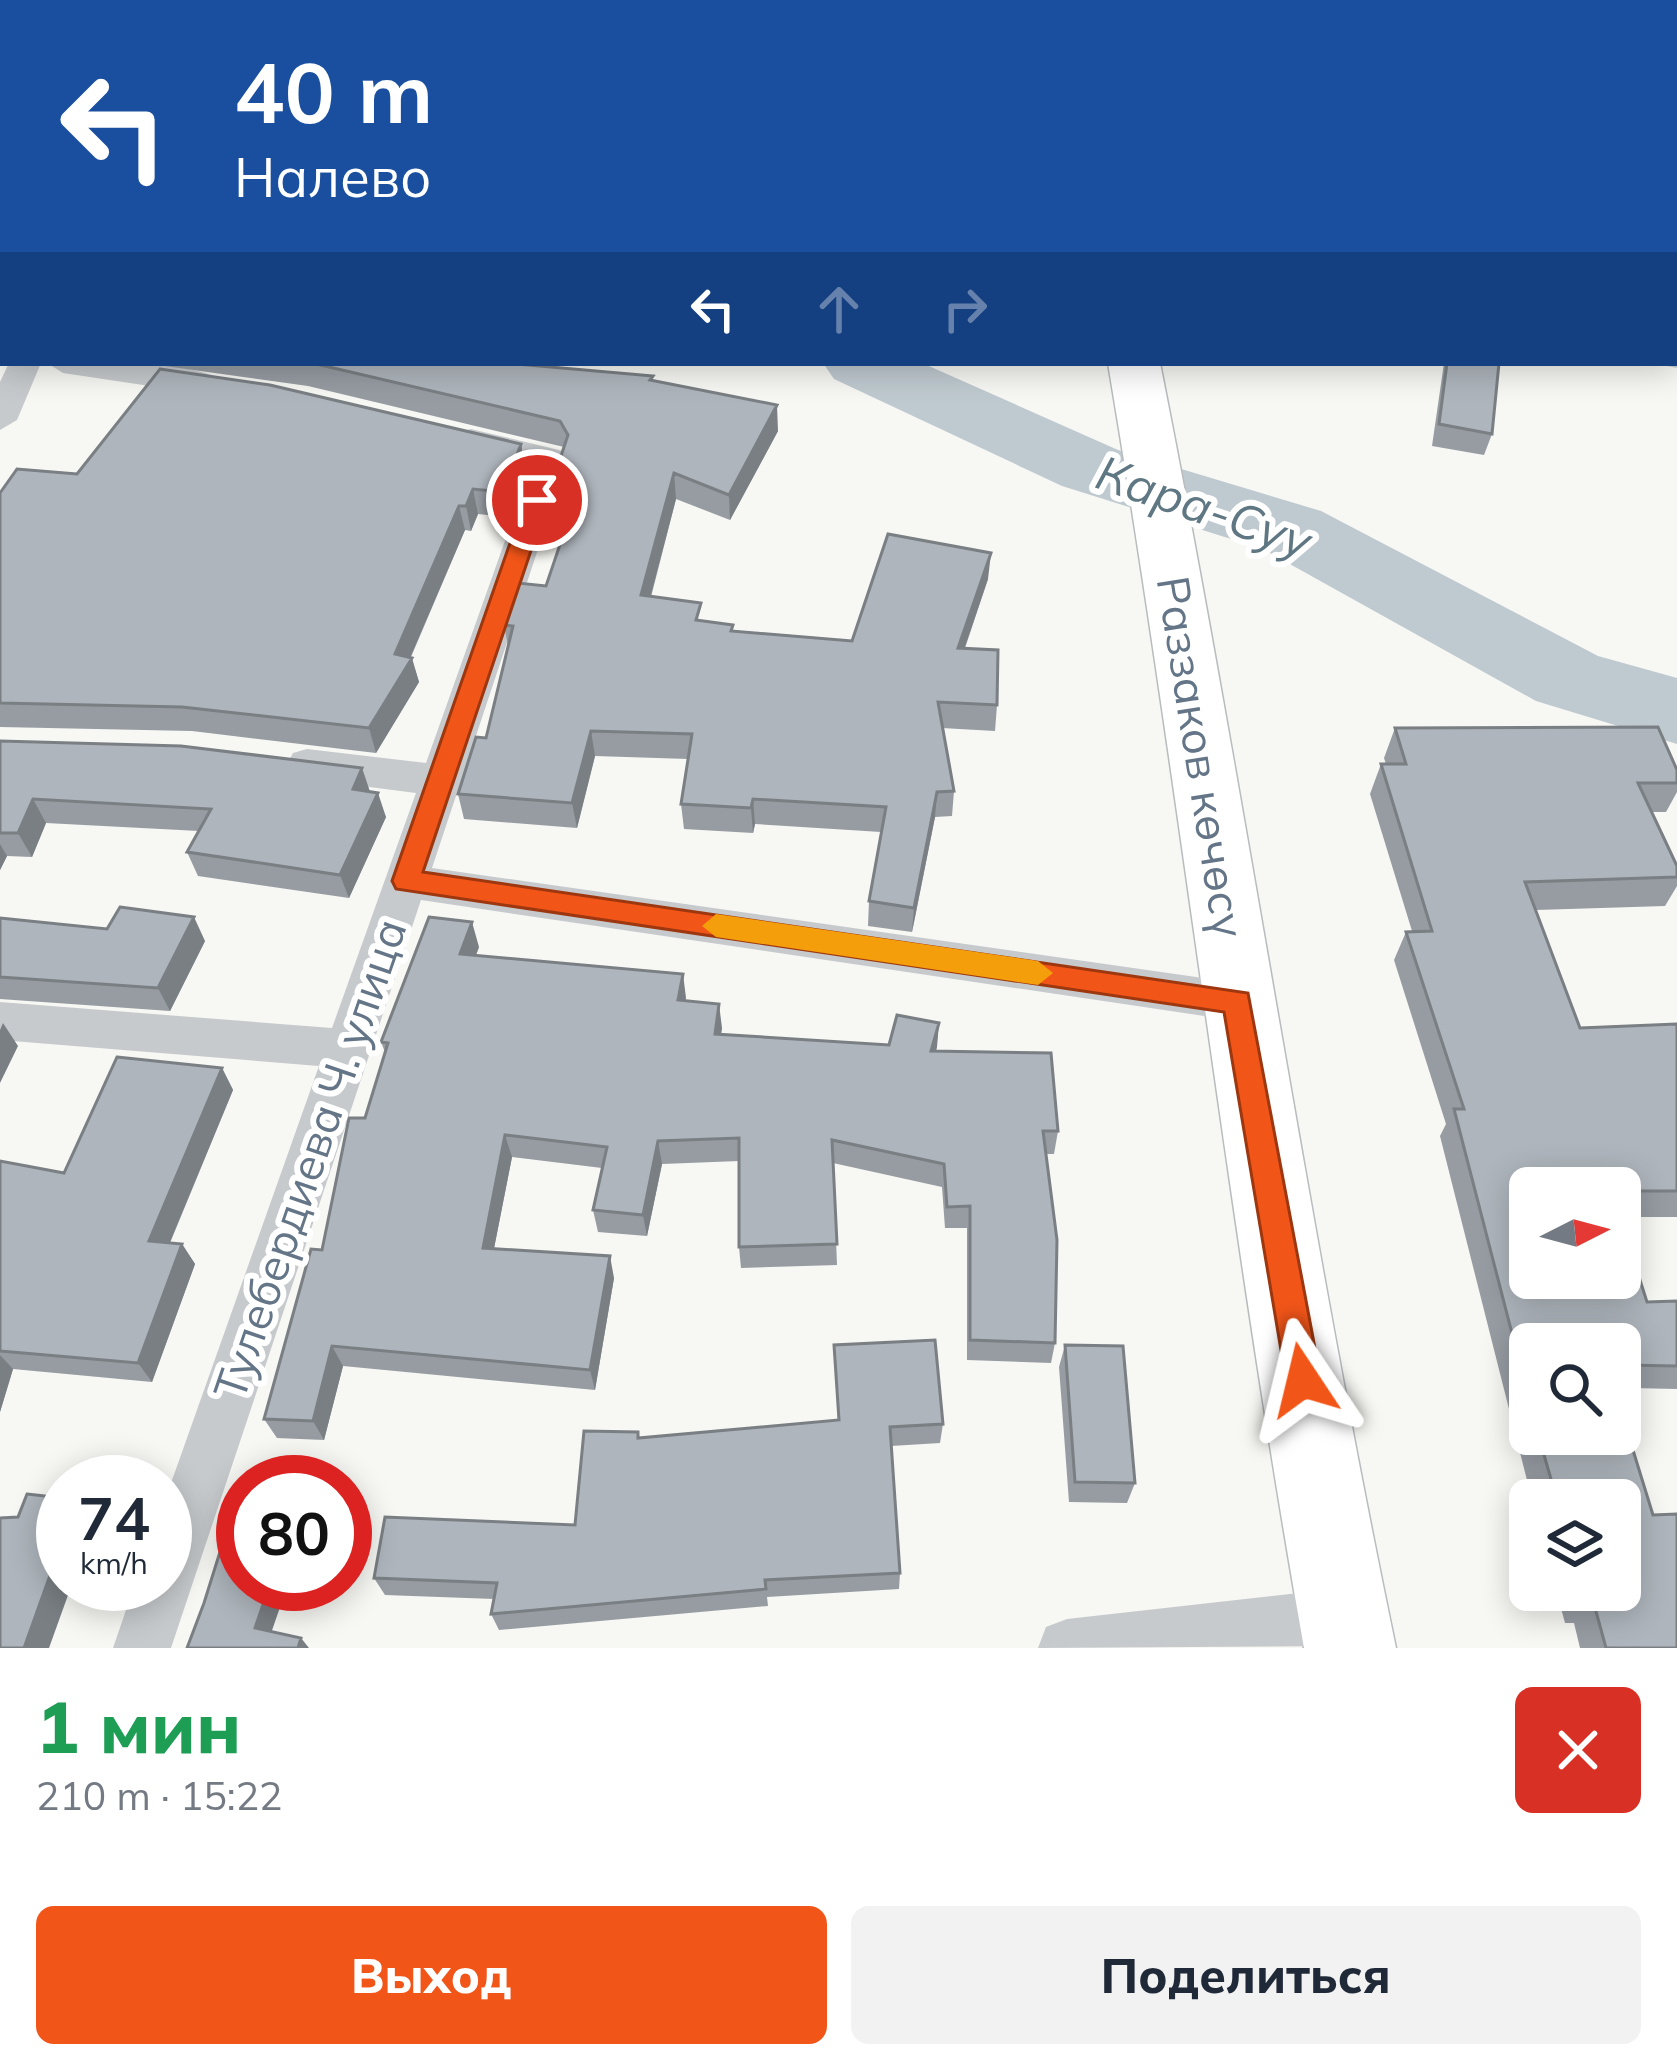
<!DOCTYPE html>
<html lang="ru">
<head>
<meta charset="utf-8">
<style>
	:root { --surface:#fff; --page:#f2f2f3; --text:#1f2937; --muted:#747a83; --accent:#f25518 }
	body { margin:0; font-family:Mulish,sans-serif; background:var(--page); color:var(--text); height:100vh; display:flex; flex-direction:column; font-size:45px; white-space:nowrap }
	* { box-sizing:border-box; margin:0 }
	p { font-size:39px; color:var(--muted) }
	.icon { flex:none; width:66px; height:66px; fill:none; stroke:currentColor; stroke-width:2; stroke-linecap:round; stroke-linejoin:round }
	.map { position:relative; height:1648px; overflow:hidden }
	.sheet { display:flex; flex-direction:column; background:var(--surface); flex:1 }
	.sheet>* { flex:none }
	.top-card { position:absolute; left:0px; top:0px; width:1677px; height:366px; box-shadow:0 6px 30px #0003; background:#1a4fa0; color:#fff; overflow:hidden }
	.needle { width:78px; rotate:84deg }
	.buttons { position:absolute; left:1509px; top:1167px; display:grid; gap:24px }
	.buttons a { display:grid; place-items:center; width:132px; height:132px; border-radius:18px; background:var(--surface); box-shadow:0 6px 30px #0003; font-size:60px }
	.speed { position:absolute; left:36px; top:1455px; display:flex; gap:24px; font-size:60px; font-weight:700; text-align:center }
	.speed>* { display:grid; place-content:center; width:156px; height:156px; border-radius:50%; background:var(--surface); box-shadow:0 6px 30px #0003; line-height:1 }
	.speed small { font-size:30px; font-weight:400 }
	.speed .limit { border:18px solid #d22; background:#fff; color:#111 }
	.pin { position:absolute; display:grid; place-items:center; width:102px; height:102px; color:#fff; margin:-51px; border:6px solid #fff; border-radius:50%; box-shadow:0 3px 12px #0007 }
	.me { position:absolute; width:132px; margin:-66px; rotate:350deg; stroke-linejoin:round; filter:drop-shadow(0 0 9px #0008) }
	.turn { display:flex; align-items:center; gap:42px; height:252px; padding:0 36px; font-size:54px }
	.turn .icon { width:156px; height:156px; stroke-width:2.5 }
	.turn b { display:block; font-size:84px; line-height:102px }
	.lanes { display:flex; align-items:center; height:114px; padding:0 36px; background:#0003; justify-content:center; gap:60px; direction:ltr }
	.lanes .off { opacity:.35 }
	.round { display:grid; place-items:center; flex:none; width:126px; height:126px; border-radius:18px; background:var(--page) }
	.headline { display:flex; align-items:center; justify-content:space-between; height:204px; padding:0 36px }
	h1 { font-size:72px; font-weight:800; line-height:90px; color:#1e9e55 }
	.primary-button { display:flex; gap:24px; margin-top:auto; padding:24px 36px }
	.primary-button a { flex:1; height:138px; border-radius:18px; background:var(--accent); color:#fff; font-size:48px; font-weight:800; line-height:138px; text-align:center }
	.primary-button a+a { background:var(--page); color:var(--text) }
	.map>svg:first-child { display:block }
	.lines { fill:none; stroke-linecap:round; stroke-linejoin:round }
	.canal { fill:#bfcad0; fill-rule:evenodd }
	.river { fill:#bfcad0; fill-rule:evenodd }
	.trunk-casing { stroke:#b8bcbf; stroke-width:3 }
	.path { stroke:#bfc2c4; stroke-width:4.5; stroke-dasharray:4.5 4.5; stroke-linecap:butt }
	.minor { fill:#c6cacd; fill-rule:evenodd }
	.trunk { fill:#fff; fill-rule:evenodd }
	.wall { fill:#969ca2 }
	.shaded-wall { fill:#7a7f84 }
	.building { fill:#aeb5bc; stroke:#7a7f84; stroke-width:3 }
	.route { fill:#f25518; stroke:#9d3710; stroke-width:3 }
	.slow { fill:#f59e0b }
	.labels { text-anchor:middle; stroke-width:12; stroke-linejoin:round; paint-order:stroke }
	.street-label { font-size:45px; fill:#637587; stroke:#fff }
	.water-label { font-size:48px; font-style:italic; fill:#5f7783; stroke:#fff }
</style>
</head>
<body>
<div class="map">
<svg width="1677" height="1648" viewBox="0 0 1677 1648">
	<rect width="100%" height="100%" fill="#f7f7f3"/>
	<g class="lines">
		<path class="canal" d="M0,221L3,222V256H0Z
			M3,310V356L0,357V311Z"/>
		<path class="river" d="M0,42L3,43V79L0,78Z
			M823,363H922L1118,450L1321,511L1598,656L1677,678V744L1536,701L1263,549L1062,486L834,379Z"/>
		<g class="trunk-casing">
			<path id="trunk" d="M391,0H440L442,3H393Z
				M1108,363H1160C1245,790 1307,1222 1396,1648H1304C1228,1221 1180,790 1108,363Z"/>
		</g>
		<path class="path" d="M477,0L489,3"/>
		<path class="minor" d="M1674,348L1677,368L1662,365L1674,363Z
			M9,363H41L17,420L0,430V382Z
			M47,363C83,363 205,358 227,385L210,395L63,373Z
			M471,429L563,451L568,459L432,868L1238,983L1254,989L1261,1002L1254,1015L1238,1021L421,900L171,1648H113L135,1584H165V1500L319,1066L0,1040V1002L332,1028L416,793L307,779L293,775L287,764L293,753L307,749L426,763L532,465L459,448L454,440L459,432Z
			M1344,1588L1365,1596L1373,1617L1365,1638L1344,1646L1038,1648L1046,1627L1067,1619Z"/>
		<use href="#trunk" class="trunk"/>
	</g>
	<path class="wall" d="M583,0H1677V272L1674,271V3H594Z
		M143,363H505L653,381L778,431L730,520L676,499L651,597L703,621L734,632L852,641L988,579L965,648L997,705L995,731L942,728L954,791L952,816L935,817L912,932L868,926L869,901L881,832L755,824L753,833L684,829L681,804L688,759L595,756L577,828L464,819L458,794L486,738L508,646L504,625L546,586L567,522L552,521L548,495L564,447L308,386Z
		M1444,363H1499L1492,434L1484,455L1432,446Z
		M521,444L525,468L508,517L478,514L471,531L465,530L411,657L419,682L376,753L192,731L0,727V493L77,474Z
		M1395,728L1677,770V792L1666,812H1652L1677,866V886L1665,906L1536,910L1580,1028L1677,1024V1217H1620V1188H1530L1598,1280L1647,1302L1677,1301V1389L1631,1388L1633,1394L1620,1408V1344H1530V1434H1620L1677,1648H1580L1574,1623H1565L1556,1590H1620V1500H1532L1440,1136L1446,1124L1394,960L1406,932L1412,931L1370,794L1381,764H1386L1384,758Z
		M0,741L362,768L370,792L386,817L349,898L198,876L187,852L199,831L46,823L32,857L7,856L0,870Z
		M0,918L205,941L170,1011L0,999Z
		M479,947L476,955L683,974L685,1001L722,1028L721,1034L889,1045L939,1023L936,1051L1058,1131L1054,1154H1046L1055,1343L1051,1363L967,1360V1228H945L942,1187L833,1163L837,1265L741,1268L739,1247V1161L662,1164L647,1236L598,1232L593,1210L602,1168L512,1157L494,1248L614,1278L595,1390L343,1366L324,1440L277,1438L264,1419L322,1250L365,1118L385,1052L381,1042Z
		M222,1068L233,1090L170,1243L182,1244L195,1264L152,1382L13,1369L0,1412V1161L64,1173Z
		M834,1345L943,1424L940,1443L891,1446L900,1573L899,1589L767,1597L768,1606L499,1630L491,1614L494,1599L385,1595L374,1578L575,1525L640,1438L838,1421Z
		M1065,1345L1135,1483L1127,1503L1069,1502L1059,1367Z"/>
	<path class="shaded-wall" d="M347,0H381L377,3H342Z
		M777,405L778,431L730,520L729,495Z
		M521,444L525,468L508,517L503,492Z
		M674,473L676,499L644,621L641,595Z
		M473,489L478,514L471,531L466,506Z
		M459,506L465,530L406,667L412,658L419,682L376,753L369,728L395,654Z
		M991,553L988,579L956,673L958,648Z
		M591,731L595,756L577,828L572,803Z
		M362,768L370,792L353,789Z
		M937,792L935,817L912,932L914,908Z
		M378,793L386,817L349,898L340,875Z
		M33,799L46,823L32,857L18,833Z
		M753,799L755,824L753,833L751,808Z
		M0,844L7,856L0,870Z
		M194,917L205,941L170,1011L158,988Z
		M472,922L479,947L467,978L460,954Z
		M683,974L686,998L681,1024L678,1000Z
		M719,1004L722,1028L717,1057L715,1034Z
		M3,1023L18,1046L0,1083V1030Z
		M939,1023L937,1047L930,1075L931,1051Z
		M222,1068L233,1090L162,1261L149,1241Z
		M505,1135L512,1157L490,1269L483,1248Z
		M658,1141L662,1164L647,1236L643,1215Z
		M182,1244L195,1264L152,1382L138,1363Z
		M610,1256L614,1278L595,1390L590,1370Z
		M332,1346L343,1366L324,1440L313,1421Z
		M0,1355L13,1369L0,1412Z
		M63,1539V1584H72L49,1648H24Z
		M270,1584H288L268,1642L255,1628Z
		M301,1638L309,1648H298Z"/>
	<path class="building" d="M215,0H347L342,3H210Z
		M657,0H1677V249L1674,248V3H669Z
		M312,363H505L653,376L650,380L777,405L729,495L674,473L641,595L701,603L696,620L733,625L731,631L852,641L888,534L991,553L958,648L998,650L997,705L938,702L954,791L937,792L914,908L869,901L886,807L753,799L751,808L681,804L692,734L591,731L572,803L458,794L476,737L486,738L513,626L504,625L518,583L546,586L576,497L548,495L568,435L560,421Z
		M1447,363H1499L1492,434L1439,424Z
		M160,369L270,385L521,444L503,492L473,489L466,506H459L395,654L412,658L369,728L182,707L0,703V493L17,469L77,474Z
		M1658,727L1677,770V783H1638L1677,866V877L1525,882L1580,1028L1677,1024V1191H1620V1188H1530V1278L1640,1280L1647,1302L1677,1301V1366L1624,1365L1633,1394H1620V1344H1530V1403L1454,1109H1464L1406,932L1432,931L1381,764H1406L1395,728Z
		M0,741L181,746L362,768L353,789L378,793L340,875L187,852L211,809L33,799L18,833H0Z
		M120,907L194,917L158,988L0,977V918L107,929Z
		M429,917L472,922L460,954L683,974L678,1000L719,1004L715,1034L889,1045L897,1015L939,1023L931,1051L1051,1053L1058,1131H1043L1057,1240L1055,1343L970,1340V1206L947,1207L944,1164L832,1140L837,1244L739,1247V1138L658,1141L643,1215L593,1210L607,1147L505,1135L483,1248L610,1256L590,1370L332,1346L313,1421L264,1419L311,1249L322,1250L349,1118H365L388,1043L381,1042Z
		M117,1057L222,1068L149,1241L182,1244L138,1363L0,1351V1161L64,1173Z
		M935,1340L943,1424L890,1427L900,1573L765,1580L766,1589L491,1614L497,1583L374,1578L385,1517L575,1525L584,1431L638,1432V1438L839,1420L834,1345Z
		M1065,1345L1123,1346L1135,1483L1075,1482Z
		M1620,1408L1653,1515L1677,1514V1648H1606L1594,1604H1586L1582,1590H1620V1500H1557L1538,1434H1620Z
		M27,1494L63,1498V1539L24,1648H0V1518L18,1517Z
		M235,1504L243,1505V1584H270L255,1628L301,1638L298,1648H187L204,1603Z"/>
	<path class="route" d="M537,492L548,500L423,872L1248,993L1321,1380L1315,1392L1303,1397L1291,1392L1286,1380L1224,1012L396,889L392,881L525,500Z"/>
	<path class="slow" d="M716,914L1038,961L1053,973L1038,985L716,937L702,926Z"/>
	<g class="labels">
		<g class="street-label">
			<text transform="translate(1201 757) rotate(81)" y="16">Раззаков көчөсү</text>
			<text transform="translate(310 1159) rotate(-71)" y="16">Тулебердиева Ч. улица</text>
		</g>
		<g class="water-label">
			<text transform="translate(1204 507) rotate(19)" y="17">Кара-Суу</text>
		</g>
	</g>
</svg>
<div class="buttons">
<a><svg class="needle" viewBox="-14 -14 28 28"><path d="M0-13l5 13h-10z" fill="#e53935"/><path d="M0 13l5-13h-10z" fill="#747a83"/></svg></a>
<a><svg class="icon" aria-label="search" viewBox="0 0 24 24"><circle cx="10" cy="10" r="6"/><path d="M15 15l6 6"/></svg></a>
<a><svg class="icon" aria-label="layers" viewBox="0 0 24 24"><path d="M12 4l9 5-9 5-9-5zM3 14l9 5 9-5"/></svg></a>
</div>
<div class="speed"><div>74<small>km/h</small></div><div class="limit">80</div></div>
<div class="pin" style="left:537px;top:500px;background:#d93025"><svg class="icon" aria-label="arrive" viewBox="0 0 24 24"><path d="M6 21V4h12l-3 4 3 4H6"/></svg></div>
<svg class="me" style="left:1303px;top:1380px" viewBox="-20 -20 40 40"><path d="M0-17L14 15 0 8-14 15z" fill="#f25518" stroke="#fff" stroke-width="4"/></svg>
<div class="top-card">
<div class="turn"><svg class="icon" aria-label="left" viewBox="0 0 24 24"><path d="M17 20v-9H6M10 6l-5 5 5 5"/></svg><div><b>40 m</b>Налево</div></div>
<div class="lanes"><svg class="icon" aria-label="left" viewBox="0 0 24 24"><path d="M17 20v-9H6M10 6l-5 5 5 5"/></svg><svg class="icon off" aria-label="ahead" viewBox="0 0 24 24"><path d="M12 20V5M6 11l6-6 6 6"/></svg><svg class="icon off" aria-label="right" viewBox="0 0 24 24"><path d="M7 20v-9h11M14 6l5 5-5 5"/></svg></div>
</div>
</div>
<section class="sheet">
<div class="headline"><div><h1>1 мин</h1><p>210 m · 15:22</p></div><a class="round" style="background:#d93025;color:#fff"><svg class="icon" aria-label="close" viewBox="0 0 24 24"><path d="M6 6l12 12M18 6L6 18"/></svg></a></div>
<div class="primary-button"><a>Выход</a><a>Поделиться</a></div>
</section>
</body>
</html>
